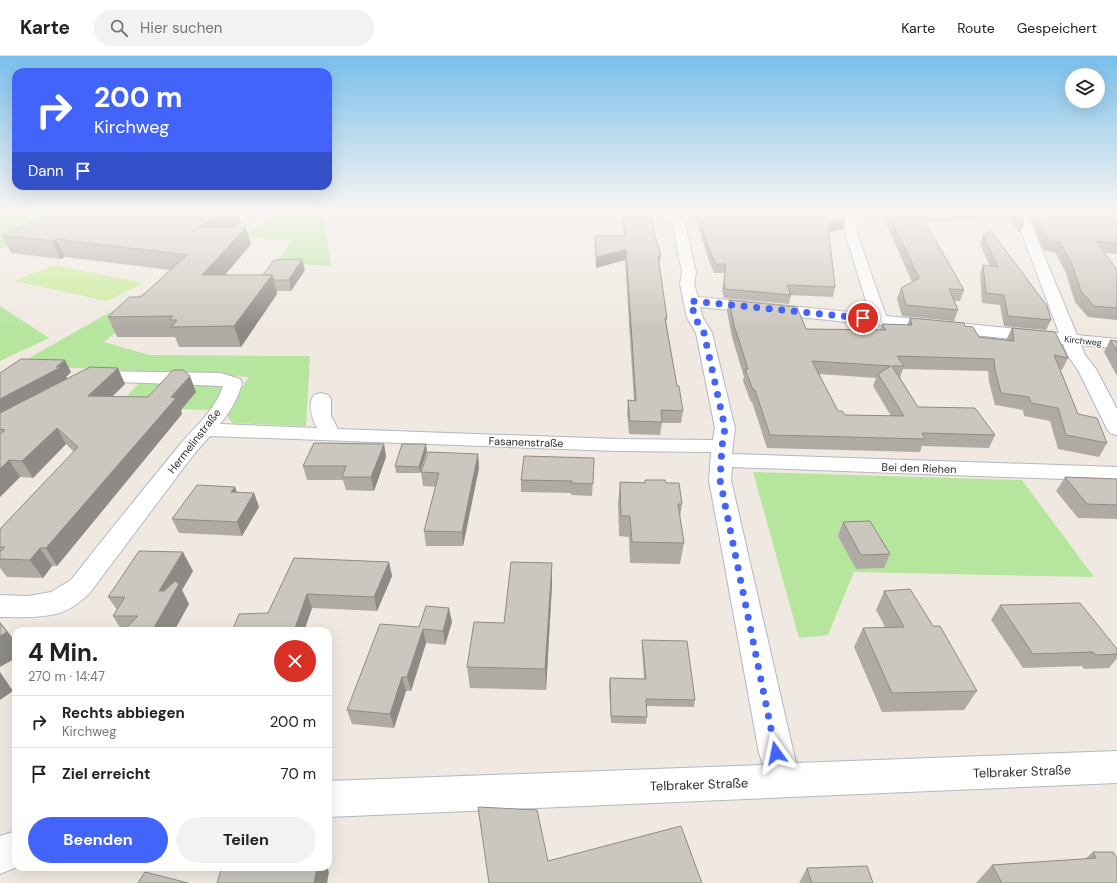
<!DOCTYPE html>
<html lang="de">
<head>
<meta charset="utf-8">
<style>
	:root { --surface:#fff; --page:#f2f2f2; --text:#222; --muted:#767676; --line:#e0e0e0; --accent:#4264fb }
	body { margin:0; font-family:"DM Sans",sans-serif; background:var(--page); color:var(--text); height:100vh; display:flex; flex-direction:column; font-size:15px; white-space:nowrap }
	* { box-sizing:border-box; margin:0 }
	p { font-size:13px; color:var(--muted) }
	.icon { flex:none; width:22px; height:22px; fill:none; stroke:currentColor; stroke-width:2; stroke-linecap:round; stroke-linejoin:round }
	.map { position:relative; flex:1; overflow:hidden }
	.sheet { position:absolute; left:12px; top:571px; width:320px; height:244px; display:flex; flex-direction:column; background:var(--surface); border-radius:12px; box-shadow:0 4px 16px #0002 }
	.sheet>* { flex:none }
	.top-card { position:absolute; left:12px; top:12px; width:320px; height:122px; border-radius:12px; box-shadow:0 4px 16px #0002; background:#4264fb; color:#fff; overflow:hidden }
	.buttons { position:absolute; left:1065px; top:12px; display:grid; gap:8px }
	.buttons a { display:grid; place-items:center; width:40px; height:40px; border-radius:50%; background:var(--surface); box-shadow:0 4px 16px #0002; font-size:20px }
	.pin { position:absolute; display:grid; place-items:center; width:34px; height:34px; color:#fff; margin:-17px; border:2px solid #fff; border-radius:50%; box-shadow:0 1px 4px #0007 }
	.me { position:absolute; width:44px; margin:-22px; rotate:348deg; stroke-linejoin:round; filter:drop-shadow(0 0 3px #0008) }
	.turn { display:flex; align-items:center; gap:14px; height:84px; padding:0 16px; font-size:18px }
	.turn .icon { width:52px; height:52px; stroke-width:2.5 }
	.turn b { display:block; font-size:28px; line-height:34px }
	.then { display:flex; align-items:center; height:38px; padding:0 16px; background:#0003; gap:8px; font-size:15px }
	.round { display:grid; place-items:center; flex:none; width:42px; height:42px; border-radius:21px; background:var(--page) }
	.head { display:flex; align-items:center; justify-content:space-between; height:68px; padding:0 16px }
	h1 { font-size:24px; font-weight:700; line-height:30px }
	.primary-button { display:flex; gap:8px; margin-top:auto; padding:8px 16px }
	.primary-button a { flex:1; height:46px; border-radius:24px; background:var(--accent); color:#fff; font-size:16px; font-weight:700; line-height:46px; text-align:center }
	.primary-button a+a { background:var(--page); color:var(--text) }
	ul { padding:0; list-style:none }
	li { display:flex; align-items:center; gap:12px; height:52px; padding:0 16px; border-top:1px solid var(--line) }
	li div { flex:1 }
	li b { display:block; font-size:15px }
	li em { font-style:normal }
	header { display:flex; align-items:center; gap:24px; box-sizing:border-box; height:56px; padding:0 20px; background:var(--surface); border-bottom:1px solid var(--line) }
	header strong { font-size:19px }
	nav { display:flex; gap:22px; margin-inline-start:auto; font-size:14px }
	.search { width:280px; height:36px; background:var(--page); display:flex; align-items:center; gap:10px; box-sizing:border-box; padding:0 14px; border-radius:22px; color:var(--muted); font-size:15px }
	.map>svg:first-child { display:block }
	.green { fill:#b6e59e }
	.pitch { fill:#c9ec9a }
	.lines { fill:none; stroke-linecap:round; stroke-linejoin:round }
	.minor-casing { stroke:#b4b7c1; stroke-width:2 }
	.minor { fill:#fff; fill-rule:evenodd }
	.wall { fill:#afaba4; fill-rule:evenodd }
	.shaded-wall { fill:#8e8b86 }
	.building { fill:#cbc7bf; stroke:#8e8b86; fill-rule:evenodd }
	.route { stroke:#4264fb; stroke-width:7; stroke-dasharray:0 12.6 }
	.labels { text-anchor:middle; stroke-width:3; stroke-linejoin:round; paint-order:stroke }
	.far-street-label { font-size:9px; fill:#2e2e2e; stroke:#fff }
	.street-label { font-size:11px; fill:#2e2e2e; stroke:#fff }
	.near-street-label { font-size:13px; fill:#2e2e2e; stroke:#fff }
</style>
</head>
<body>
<header>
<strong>Karte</strong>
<div class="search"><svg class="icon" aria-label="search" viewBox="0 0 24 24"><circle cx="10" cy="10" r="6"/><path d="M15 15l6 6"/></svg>Hier suchen</div>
<nav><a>Karte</a><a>Route</a><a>Gespeichert</a></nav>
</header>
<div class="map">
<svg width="1117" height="827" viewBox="0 0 1117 827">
	<rect width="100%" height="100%" fill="#efe9e1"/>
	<path class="green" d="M0,156H85L0,193Z
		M281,156H323L331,210L276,207L291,185L242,180Z
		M158,229L172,231L104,286L149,299L310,300L306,370L232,367L225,356L249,321L103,313L15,310Z
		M0,250L49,282L0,305Z
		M145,321L233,327L219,354L115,352Z
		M753,416L1022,424L1094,521L854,516L828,579L799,582Z"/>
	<path class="pitch" d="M54,209L144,227L107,245L14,225Z"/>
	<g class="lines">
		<g class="minor-casing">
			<path id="minor" d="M670,156H682L696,216L694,228L698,241L870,258L845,177L844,156H856L857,177L886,260L1059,277L1014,156H1026L1077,279L1117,283V293L1081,289L1085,299L1096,313L1117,353V379L1110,377L1107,373L1078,314L1068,300L1063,288L700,251L703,262L712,277L735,372L732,398L1117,411V425L732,411L731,424L796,707L1117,695V727L328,761V725L763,709L759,697L709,424L711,396L617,395L210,380L194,398L89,538C83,543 76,549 69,553C52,563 19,561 0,561V539L28,540L51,536L71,524C106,479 142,435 178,391C194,371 215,355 223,330L93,325L87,324L84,320L87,316L93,315L221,317L240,323L242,327C238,343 230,356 220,368L317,372C312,362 307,349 314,339L321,337L328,339L331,343V360L338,373L617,383L713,384L715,372L696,277L687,262L680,228L682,216Z
				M16,775L17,811L0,818V780Z"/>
		</g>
		<use href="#minor" class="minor"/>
	</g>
	<path class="wall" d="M621,156H651L654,176L661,200L659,211L667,262L666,267L677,330L683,355L681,367H662L660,379L629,378L627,357L628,344L634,345L625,204L596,212L595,190V180H624Z
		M694,156H845V164L843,173L829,176L835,231L833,241L791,239L789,248L724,242L722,234L725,217H714L709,205Z
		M881,156H977L974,164L927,166L926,168L964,234L960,245H954L958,254L954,265L902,260L897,243L901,232L912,226Z
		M1003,156H1020L1024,168L1020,177Z
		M1028,156H1117V198L1105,197L1117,214V264L1088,261L1075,246L1066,217L1055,196L1044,195Z
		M241,167L234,171L251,188L225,219H263L305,214L291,235H277V238L241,291H179L175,281H117L108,261L141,241L170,214L65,201L60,203L11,197L2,179Z
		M983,179L1051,264L1046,274L1004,270L1000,249L982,247L980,218L983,209L990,210L980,188Z
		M729,244L806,273L880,274L882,268L907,269L910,262L965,270L979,281L1006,284L1012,272L1068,302L1062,314L1060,313L1078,358L1107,387L1099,401L1058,393L1050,365L1024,360L1023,354L995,349L989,326L988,315L903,313L900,322L918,351L995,379L989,392L922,390L920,396L767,392L752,346H751L743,325L744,321L732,281L727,255ZM819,318L876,322L873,330L891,360L845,359L838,355Z
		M1110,284L1117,285V320L1104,296Z
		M71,316L66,321L67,322L125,328L112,341H148L196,336L181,354L182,358L57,510H52L43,522L7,521L0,512V473L74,396L66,388L33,422L20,421L0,441V317Z
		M384,388L386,401L374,435L346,434L343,424H307L303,410Z
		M427,395L420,417H396L395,410Z
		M478,398L479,412L463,490H426L424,475L436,431L423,430L421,416Z
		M594,402L592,440L571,439V437L521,436V424Z
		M1065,421L1117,423V463L1078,462L1056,435Z
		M620,426L666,427L682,448L680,462L684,487L680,508L630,507L629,481L619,480L618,447Z
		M235,431L237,437H254L259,451L242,480L179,477L172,463Z
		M843,466L890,498L884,512L856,513L838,480Z
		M294,502L389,506L392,520L377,555L312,552L304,575L268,557Z
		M552,507V529L546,634L470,632L467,611L504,567Z
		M193,515L182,534L189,548L174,575H122L113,560L117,554L108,541Z
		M884,535L933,570L977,635L964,654L882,656L854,591L863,572L885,571L876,554Z
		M1000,549L1117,593V602L1109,612L1084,613L1082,610L1023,612L991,564Z
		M452,566L445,589L426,587L411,635H406L394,672L352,668L347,654L419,571Z
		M642,584L695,644L694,651L646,650L647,661L646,668L611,667L609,629L610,622L644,623L642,592Z
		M1093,796L1117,827H976L992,809L1085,803Z
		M807,812L873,827H799Z"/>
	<path class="shaded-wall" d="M225,156H238L241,167L203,188L197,171Z
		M845,164L843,173L826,177L828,168Z
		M246,171L251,188L208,239L202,219Z
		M56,183L65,201L60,203L52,185Z
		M626,194L625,204L596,212V201Z
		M302,203L305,214L291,235L289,224Z
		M272,219L277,238L241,291L234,270Z
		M65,304L71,316L66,321L68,324L0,360V343L56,311Z
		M118,312L125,328L96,356L88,340Z
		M190,320L196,336L181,354L182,358L57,510L46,492L171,341Z
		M57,372L66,388L33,422L22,405Z
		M384,388L386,401L374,435L371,421Z
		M426,388L427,395L420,417L419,411Z
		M478,398L479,412L463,490L462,476Z
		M9,404L20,421L0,441V413Z
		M235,431L240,444L231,436Z
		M254,437L259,451L242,480L237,466Z
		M40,492L52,510L43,522L30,504Z
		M183,496L193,515L182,534L189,548L174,575H152L159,535Z
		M389,506L392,520L377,555L374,541Z
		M552,507V529L546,634L545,613Z
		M307,538L312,552L304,575H294Z
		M449,552L452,566L445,589L443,575Z
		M0,566L16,586V602L0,611Z
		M423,573L426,587L411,635L407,621Z
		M0,616L13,635L0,644Z
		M402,621L406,635L394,672L390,658Z
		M317,811H327L329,816L327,827H314Z"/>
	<path class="building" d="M59,156H225L197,171H246L202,219H272L234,270L171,271L177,264H169L173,260L108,261L129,241H141L187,199L56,183L52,185L2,179Z
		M623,156H651L654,176L661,200H658L667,262H665L677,330H679L683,355L661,354L662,366L630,365L628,344L636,345L626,194L596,201L595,180H625Z
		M697,156H845V164L828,168L835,231L787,229L791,239L725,233L724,225L726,208H716L710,196Z
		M888,156H945L926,157L928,161H922L964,234L949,233L958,254L906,249L901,232L919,222Z
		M1015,156H1020L1024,168Z
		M1036,156H1117V187L1096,185L1117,214V252L1094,250L1081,235L1071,206L1060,186L1048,185Z
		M991,175L1047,250L1051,264L1008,260L1004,239L986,237L983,209L998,211L983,179Z
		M302,203L289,224H274L272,219H263L274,204Z
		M729,244L797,251L806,273L886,274L882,268L912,269L910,262L964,267L965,270L973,271L979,281L1014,285L1012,272L1055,276L1068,302L1054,299L1078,358L1097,362L1107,387L1066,379L1058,352L1031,347L1029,341L1001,337L995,314L994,303L897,300L904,310H892L918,351L975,352L995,379L922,377L925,383L770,379L755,334H753L745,313H748L734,269ZM812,305L891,310L878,318L904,360L845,359L842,355H838Z
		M1110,284L1117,285V295Z
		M21,303L65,304L56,311H61L0,343V317Z
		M90,311L118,312L88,340L148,341L173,314H183L190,320L171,341L176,342L46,492H40L30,504L0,503V496L5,491H0V473L78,391L57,372L22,405L9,404L0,413V378L5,374L0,373V357Z
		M314,387L384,388L371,421H342L346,410H303Z
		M402,388H426L419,411L395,410Z
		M428,396L478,398L462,476L424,475L439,417L421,416Z
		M524,400L594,402L593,428L571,427L572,425L521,424Z
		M1065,421L1117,423V449L1087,448Z
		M645,424H665L666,427H679L682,448H678L684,487L632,486L630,460H621L620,426L645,427Z
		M197,429L235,431L231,436L254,437L237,466L172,463Z
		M870,465L890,498L861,499L843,466Z
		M139,495L183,496L159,535H164L175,525L179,528L152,575H123L138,560H113L125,541H108Z
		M294,502L389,506L374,541L307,538L294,575H232L239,558L268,557Z
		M511,506L552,507L545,613L467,611L474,566L504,567Z
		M910,533L933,570H940L977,635L892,637L863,572L904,571L884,535Z
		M1080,547L1117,593V598L1096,599L1093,596L1033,598L1000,549Z
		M426,550L449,552L443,575L423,573L407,621H402L390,658L347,654L380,568L419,571Z
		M0,567L7,576L0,580Z
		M642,584L687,585L695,644L646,643L647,661L611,660L610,622L646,623Z
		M478,751L537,754L548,805L681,770L702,827H489Z
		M1093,796H1113L1117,802V827H1002L992,809L1096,802Z
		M867,810L873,827H812L807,812Z
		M222,811H317L314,827H217Z
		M145,816L188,827H138Z"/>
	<linearGradient id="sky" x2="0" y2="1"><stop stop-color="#7abfeb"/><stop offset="0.57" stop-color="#f8f5f2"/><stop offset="1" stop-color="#f8f5f2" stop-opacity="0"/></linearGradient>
	<rect width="1117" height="272" fill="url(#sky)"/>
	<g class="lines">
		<path class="route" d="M776,697L720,424L722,390L725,372L704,277L695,262L691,245L863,262"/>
	</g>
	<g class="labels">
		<g class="far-street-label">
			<text transform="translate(1083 285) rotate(6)" y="3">Kirchweg</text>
		</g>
		<g class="street-label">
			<text transform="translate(194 385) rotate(-52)" y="4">Hermelinstraße</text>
			<text transform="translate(526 386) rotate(2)" y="4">Fasanenstraße</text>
			<text transform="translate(919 412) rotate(2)" y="4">Bei den Riehen</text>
		</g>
		<g class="near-street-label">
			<text transform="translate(1022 715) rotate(-2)" y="5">Telbraker Straße</text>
			<text transform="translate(699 728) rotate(-2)" y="5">Telbraker Straße</text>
		</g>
	</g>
</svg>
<div class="buttons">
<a><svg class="icon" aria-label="layers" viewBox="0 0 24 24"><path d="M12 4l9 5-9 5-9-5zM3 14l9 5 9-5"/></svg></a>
</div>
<div class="pin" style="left:863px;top:262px;background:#d93025"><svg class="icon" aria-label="arrive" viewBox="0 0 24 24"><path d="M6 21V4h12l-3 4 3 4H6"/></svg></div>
<svg class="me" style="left:776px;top:697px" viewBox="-20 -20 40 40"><path d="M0-17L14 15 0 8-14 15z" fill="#4264fb" stroke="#fff" stroke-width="4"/></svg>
<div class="top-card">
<div class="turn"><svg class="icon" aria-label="right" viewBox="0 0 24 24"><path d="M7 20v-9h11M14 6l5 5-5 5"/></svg><div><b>200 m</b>Kirchweg</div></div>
<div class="then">Dann<svg class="icon" aria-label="arrive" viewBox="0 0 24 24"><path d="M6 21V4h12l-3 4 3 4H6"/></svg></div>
</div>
<section class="sheet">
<div class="head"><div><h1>4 Min.</h1><p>270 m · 14:47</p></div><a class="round" style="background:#d93025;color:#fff"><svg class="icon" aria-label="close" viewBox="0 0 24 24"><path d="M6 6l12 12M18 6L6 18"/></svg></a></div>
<ul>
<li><svg class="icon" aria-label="right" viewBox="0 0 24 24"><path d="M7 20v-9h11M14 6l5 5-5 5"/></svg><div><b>Rechts abbiegen</b><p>Kirchweg</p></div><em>200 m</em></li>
<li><svg class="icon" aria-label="arrive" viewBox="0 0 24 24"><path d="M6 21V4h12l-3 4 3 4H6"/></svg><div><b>Ziel erreicht</b></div><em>70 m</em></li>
</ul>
<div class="primary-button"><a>Beenden</a><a>Teilen</a></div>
</section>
</div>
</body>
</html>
